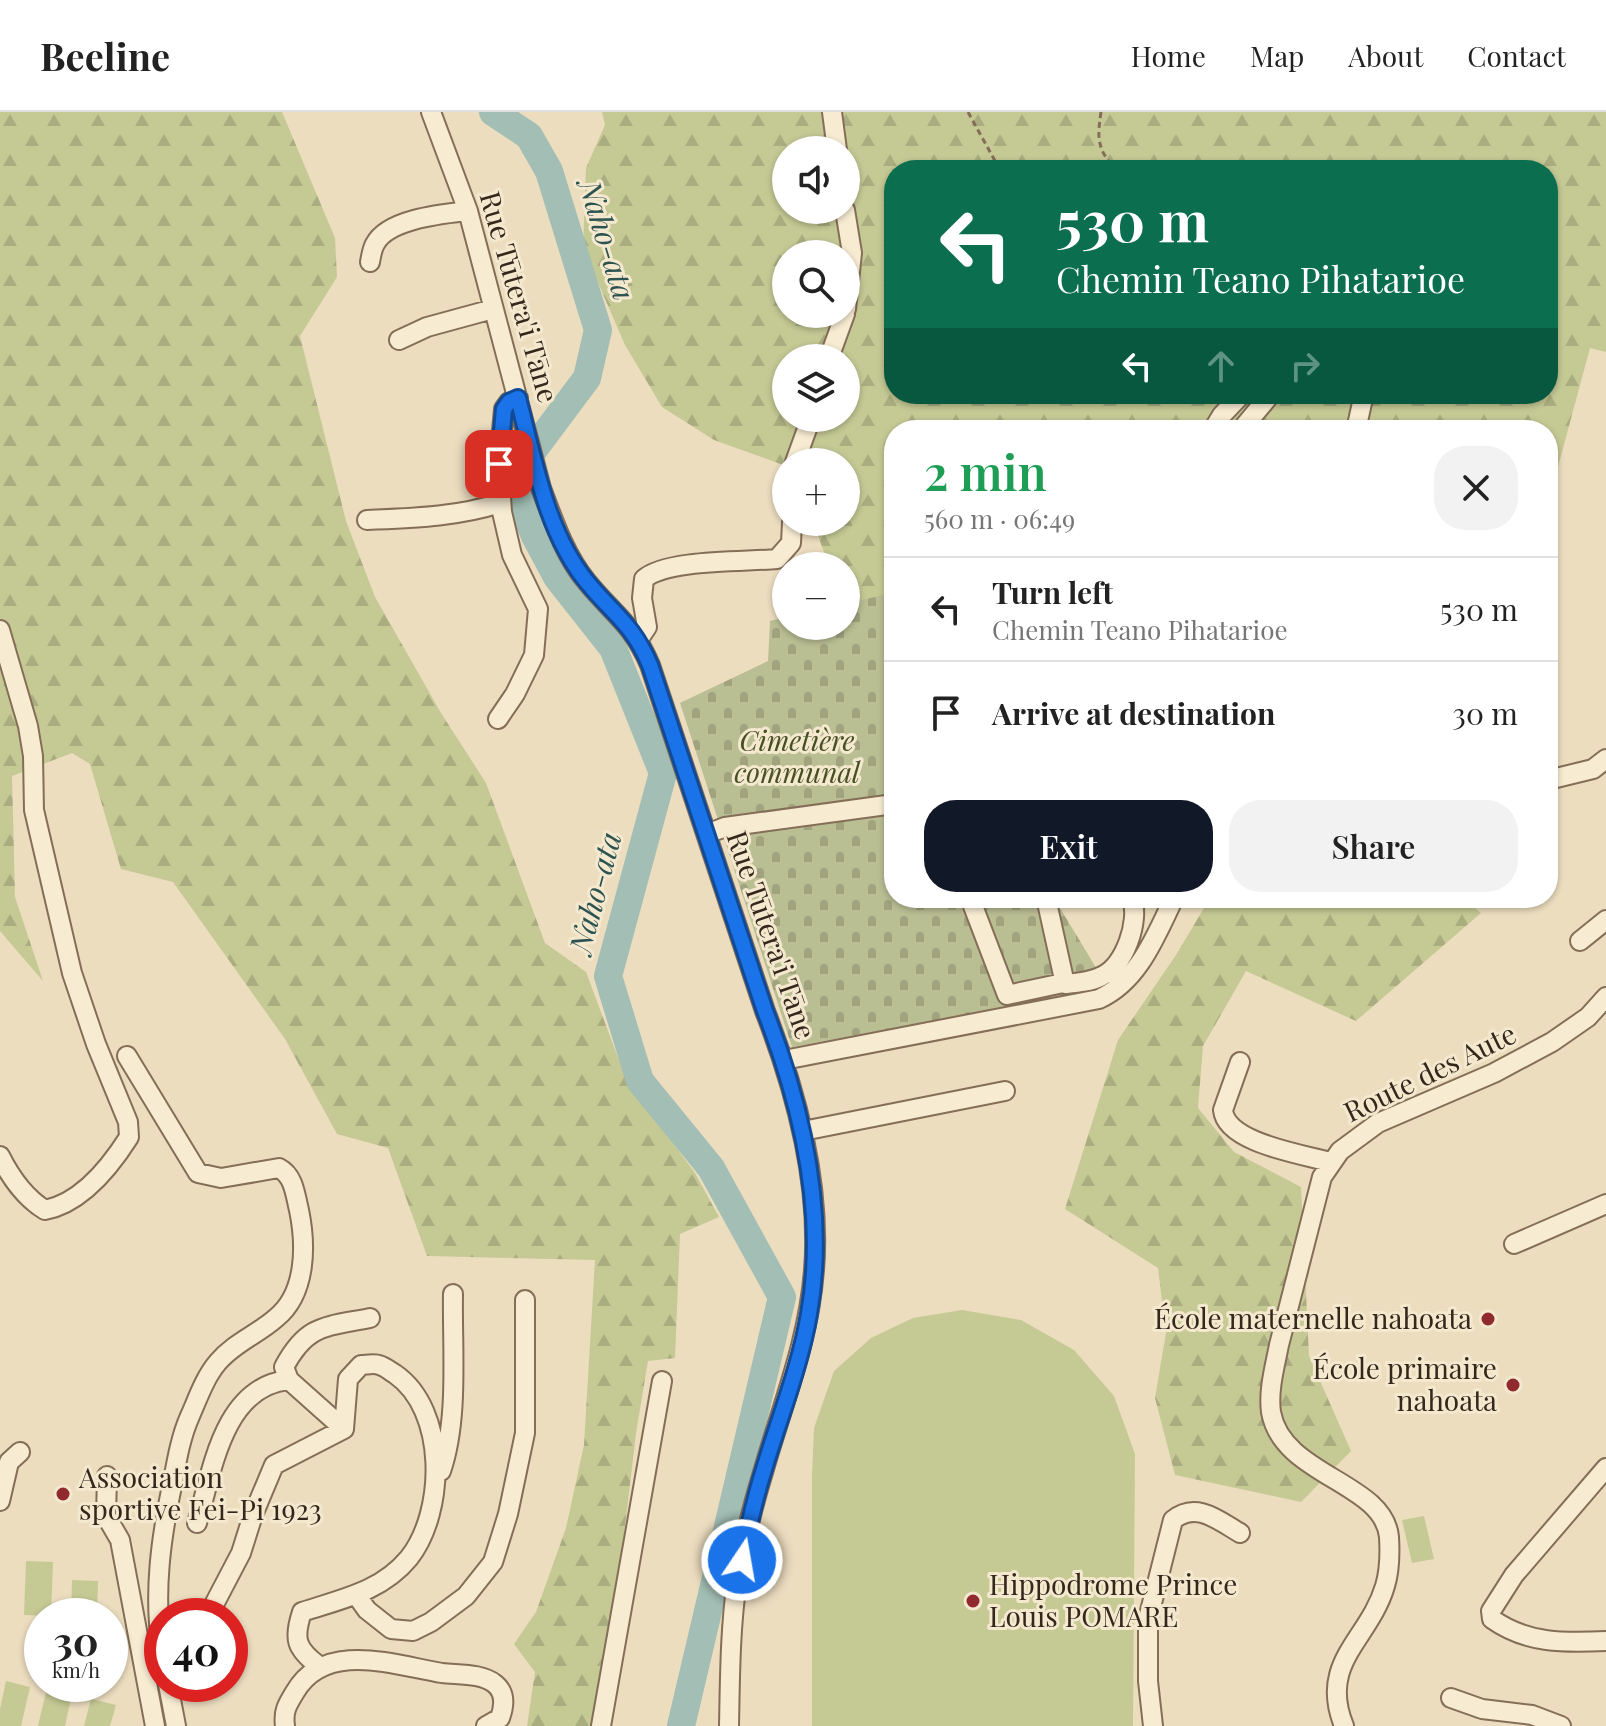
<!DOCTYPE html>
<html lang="en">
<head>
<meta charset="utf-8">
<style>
	:root { --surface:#fff; --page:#f2f2f2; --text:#222; --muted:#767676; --line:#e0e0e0; --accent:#111827 }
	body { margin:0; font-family:"Playfair Display",serif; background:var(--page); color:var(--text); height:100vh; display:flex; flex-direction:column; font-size:30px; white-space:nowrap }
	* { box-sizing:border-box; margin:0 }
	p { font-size:26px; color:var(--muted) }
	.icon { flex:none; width:44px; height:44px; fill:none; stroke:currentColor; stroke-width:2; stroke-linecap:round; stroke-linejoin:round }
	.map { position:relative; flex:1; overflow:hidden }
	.panel { position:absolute; left:884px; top:308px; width:674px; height:488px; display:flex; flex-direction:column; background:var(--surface); border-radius:32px; box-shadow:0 2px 6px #0004 }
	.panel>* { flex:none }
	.banner { position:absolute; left:884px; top:48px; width:674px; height:244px; border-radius:32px; box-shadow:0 2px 6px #0004; background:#0b6e4f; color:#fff; overflow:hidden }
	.tools { position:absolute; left:772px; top:24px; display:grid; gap:16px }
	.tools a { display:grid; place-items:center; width:88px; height:88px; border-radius:50%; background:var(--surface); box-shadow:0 2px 6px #0004; font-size:40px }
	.speed { position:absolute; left:24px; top:1486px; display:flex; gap:16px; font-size:40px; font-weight:700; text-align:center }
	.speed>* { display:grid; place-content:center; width:104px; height:104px; border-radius:50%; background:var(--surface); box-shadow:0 2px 6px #0004; line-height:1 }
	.speed small { font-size:20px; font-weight:400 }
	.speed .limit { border:12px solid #d22; background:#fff; color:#111 }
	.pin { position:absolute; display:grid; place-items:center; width:68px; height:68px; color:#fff; margin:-34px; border-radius:16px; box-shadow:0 4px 12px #0006 }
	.me { position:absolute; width:88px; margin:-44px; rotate:12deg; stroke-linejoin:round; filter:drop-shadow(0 0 6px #0008) }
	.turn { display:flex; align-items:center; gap:28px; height:168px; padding:0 40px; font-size:36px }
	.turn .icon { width:104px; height:104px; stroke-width:2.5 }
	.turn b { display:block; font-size:56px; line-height:68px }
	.lanes { display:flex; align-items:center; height:76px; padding:0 40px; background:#0003; justify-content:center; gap:40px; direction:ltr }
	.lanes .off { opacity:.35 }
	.round { display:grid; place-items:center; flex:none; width:84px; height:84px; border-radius:32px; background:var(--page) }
	.overview { display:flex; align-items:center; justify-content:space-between; height:136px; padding:0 40px }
	h1 { font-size:48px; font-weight:600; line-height:60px; color:#1e9e55 }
	.button { display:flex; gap:16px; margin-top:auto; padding:16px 40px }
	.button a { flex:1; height:92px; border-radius:32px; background:var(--accent); color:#fff; font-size:32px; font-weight:600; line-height:92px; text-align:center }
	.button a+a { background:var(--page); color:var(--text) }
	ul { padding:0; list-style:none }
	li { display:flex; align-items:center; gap:24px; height:104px; padding:0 40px; border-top:2px solid var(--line) }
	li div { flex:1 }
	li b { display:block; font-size:30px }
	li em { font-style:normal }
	header { display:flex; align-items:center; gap:48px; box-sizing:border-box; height:112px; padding:0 40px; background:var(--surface); border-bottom:2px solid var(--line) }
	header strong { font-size:38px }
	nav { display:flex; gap:44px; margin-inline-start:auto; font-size:28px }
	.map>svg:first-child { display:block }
	.green { fill:#c5c994 }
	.forest { fill:url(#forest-firs); fill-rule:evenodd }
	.cemetery { fill:url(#cemetery-stones) }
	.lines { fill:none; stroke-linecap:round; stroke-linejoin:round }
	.river { stroke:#a2beb5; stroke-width:28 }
	.minor-casing { stroke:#846e58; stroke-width:22 }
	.path { stroke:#846e58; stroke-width:3; stroke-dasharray:6 4; stroke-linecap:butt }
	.minor { stroke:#f7ebd2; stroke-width:18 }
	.route-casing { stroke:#114b97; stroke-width:20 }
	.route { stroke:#1a73e8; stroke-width:14 }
	.poi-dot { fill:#912a2f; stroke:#f4e8ce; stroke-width:3 }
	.labels { text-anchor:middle; stroke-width:6; stroke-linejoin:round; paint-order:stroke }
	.street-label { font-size:28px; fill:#34271c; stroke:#f4e8ce }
	.park-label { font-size:28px; font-style:italic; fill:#465023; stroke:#f4e8ce }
	.poi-label { font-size:28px; fill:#34271c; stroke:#f4e8ce; text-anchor:end }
	.water-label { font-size:30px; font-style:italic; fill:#2c534f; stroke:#f4e8ce }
</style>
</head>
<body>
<header>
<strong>Beeline</strong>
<nav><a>Home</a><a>Map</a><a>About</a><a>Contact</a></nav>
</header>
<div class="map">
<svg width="1606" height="1614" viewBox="0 0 1606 1614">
	<defs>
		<pattern id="forest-firs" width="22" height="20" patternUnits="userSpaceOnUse" patternTransform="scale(2)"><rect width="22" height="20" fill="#c5c994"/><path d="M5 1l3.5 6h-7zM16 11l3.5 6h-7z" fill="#aaad7f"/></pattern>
		<pattern id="cemetery-stones" width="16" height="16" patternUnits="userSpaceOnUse" patternTransform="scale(2)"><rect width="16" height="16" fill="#babe93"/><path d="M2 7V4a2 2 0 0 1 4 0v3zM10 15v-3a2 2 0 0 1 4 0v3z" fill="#a0a37e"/></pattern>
	</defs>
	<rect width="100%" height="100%" fill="#ecddbf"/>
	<path class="green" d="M962,1198L1021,1208L1074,1238L1114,1284L1135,1342L1133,1614H812V1365L814,1316L834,1259L871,1226L913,1206Z
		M1424,1404L1434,1447L1412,1451L1402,1408Z
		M26,1449L53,1450L51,1504L24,1503Z
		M72,1468L98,1469L97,1504H71Z
		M6,1569L30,1575L21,1614H0V1597Z
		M47,1576L72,1582L65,1614H38Z
		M91,1587L116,1593L110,1614H84Z"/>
	<path class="forest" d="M0,0H282L335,126L337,165L300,224L346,409L375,485L441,601L486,671L545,831L586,860L626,967L695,1061L719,1105L680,1122L675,1246L648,1249L636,1321L621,1449L592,1614H527L535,1560L514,1532L536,1500L566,1416L584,1333L595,1148L427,1144L388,1036L337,1022L285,927L173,770L121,757L90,652L72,641L12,664L15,785L43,869L0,819Z
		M602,0H1606V240L1590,236L1548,392V318H894V485L846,497V454H829L813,410H846V350H786V354L714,328L662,295L625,233L583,136L586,56L605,13ZM786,38H846V98H786ZM894,58H1548V282H894ZM786,142H846V202H786ZM786,246H846V306H786Z
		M1210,786H1463L1481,801L1356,909L1246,859L1203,934L1198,996L1234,1040L1301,1075L1309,1244L1351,1339L1301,1390L1175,1363L1155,1286L1166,1221L1158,1156L1065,1097L1118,928L1176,843Z"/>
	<path class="cemetery" d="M891,481L894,487V786H1054L1098,859L1092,879L792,935L680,591L768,549L770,509L786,505V514H846V492Z"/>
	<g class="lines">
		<path class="river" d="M493,0L529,24L549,59L598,218L587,266L522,353L518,368L520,386L535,424L557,465L613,536L663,661L608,864L640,969L711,1056L782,1185L681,1614"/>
		<g class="minor-casing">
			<path id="minor" d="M431,0L468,99L541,376C553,408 565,444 587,470C614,503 632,511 650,553L765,899C796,979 821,1072 814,1158C809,1227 783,1291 764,1357C753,1393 743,1432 737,1469C730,1517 730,1566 729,1614
				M832,0L837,38
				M845,98L852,141L846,197
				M370,150C371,145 372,137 375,132C388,107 442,102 468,99
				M399,228L427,215L493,197
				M829,246L845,202
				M1213,318L1222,303L1242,282
				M1241,318L1271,282
				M1356,318L1364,282
				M795,350L811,306
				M367,408C412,406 457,405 500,391
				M0,518L28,614L33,644L34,698L72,861L96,932L128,1010L129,1025C110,1055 81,1091 45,1098C24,1085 11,1066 0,1044
				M639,527L647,515L642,486L644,467C666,447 746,450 777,447L791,431L792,410
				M498,607L515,582L534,543L538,497L512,443L502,400L499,352L504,297L509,290L518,286
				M1548,668L1593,657L1606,647
				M707,722L725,715L894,692
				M970,786L1007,883L1063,871
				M1046,786L1065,872C1077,871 1091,870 1102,864C1125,853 1140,809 1132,786
				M1580,829L1606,808
				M127,944L198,1061L221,1066L279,1056C294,1064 295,1082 299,1098C306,1132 307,1181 276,1206C258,1222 234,1231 218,1250C205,1265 198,1286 190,1304C181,1324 177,1347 173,1369C161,1425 153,1481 162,1538
				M784,948L1099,887C1139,869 1156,823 1174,786
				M1240,950L1223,998C1226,1031 1302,1042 1330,1050
				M803,1019L1005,979
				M1514,1132L1606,1092
				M344,1317L289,1268L284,1255C307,1212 325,1215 370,1206
				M1606,1356L1514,1463L1491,1499L1492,1507C1527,1532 1565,1531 1606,1529
				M441,1359C459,1307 452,1237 453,1182
				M107,1364L106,1404L120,1428L155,1614
				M0,1389L9,1350L20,1340
				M197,1411C212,1360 223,1274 289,1268
				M357,1484L367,1498L391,1517L413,1519L431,1510L466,1484L493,1450L508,1402L525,1321V1188
				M208,1504L241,1441L253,1403L274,1353L344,1317
				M319,1554C296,1537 293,1527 302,1500C341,1487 381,1480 409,1446C446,1399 447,1298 395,1262C390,1259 384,1254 379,1253C374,1251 366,1253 361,1253L348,1267L344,1317
				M168,1572L176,1614
				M1451,1586L1482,1597L1532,1603L1561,1614
				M285,1614C283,1599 287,1593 295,1580C325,1528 394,1553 442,1561C458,1563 482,1561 495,1572C506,1581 504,1595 500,1606L486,1614
				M601,1614L662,1269
				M1153,1614L1148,1569V1507L1173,1408C1196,1389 1218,1408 1240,1421
				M1344,1614C1318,1550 1369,1528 1385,1474C1390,1458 1390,1442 1389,1425C1384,1370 1282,1364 1271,1300C1268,1278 1275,1254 1279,1233L1322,1065L1340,1039L1378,1011L1494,961L1552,930L1588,905L1606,885"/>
		</g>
		<path class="path" d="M968,0L1000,58
			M1101,0C1097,27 1097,37 1116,58"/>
		<use href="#minor" class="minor"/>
	</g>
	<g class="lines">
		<g class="route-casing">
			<path id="route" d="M499,352L504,297L509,290L518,286C534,347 546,420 587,470C614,503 632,511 650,553L765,899C802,994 827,1100 809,1202C800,1254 780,1304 765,1354C755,1385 748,1417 742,1448"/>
		</g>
		<use href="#route" class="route"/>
	</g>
	<g class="poi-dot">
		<circle cx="1488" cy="1207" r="8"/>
		<circle cx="1513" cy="1273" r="8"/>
		<circle cx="63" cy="1382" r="8"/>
		<circle cx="973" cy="1489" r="8"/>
	</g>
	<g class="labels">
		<g class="street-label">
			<text transform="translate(519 185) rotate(74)" y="10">Rue Tūtera'i Tāne</text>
			<text transform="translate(771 823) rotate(71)" y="10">Rue Tūtera'i Tāne</text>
			<text transform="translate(1430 961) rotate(-26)" y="10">Route des Aute</text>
		</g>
		<g class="park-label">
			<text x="797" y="639">Cimetière<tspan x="797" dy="32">communal</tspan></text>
		</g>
		<g class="poi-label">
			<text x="1472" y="1217">École maternelle nahoata</text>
			<text x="1497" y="1267">École primaire<tspan x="1497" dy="32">nahoata</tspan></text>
			<text x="79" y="1376" text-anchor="start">Association<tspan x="79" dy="32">sportive Fei-Pi 1923</tspan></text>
			<text x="989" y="1483" text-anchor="start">Hippodrome Prince<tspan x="989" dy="32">Louis POMARE</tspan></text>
		</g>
		<g class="water-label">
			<text transform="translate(606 128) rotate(73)" y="10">Naho-ata</text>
			<text transform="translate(596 781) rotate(-75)" y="10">Naho-ata</text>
		</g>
	</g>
</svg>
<div class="tools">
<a><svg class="icon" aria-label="sound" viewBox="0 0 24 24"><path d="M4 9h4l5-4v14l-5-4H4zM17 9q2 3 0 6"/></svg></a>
<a><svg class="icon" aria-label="search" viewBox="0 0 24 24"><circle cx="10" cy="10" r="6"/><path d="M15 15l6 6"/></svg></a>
<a><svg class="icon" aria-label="layers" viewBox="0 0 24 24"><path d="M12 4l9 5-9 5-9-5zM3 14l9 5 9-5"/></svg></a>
<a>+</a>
<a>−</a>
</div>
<div class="speed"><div>30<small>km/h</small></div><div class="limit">40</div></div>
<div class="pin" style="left:499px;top:352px;background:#d93025"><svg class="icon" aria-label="arrive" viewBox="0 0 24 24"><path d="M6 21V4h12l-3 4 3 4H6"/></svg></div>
<svg class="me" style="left:742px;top:1448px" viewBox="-20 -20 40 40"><circle r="17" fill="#1a73e8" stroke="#fff" stroke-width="3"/><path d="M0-11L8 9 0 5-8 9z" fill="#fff"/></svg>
<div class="banner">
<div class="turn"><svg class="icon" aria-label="left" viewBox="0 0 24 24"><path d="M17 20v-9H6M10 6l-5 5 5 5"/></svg><div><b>530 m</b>Chemin Teano Pihatarioe</div></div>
<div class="lanes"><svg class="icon" aria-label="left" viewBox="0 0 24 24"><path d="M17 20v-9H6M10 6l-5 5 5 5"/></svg><svg class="icon off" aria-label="ahead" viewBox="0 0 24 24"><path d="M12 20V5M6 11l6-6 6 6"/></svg><svg class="icon off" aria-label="right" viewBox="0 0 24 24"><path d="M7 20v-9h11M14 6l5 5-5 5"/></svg></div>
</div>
<section class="panel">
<div class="overview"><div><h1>2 min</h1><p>560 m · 06:49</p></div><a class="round"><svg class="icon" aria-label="close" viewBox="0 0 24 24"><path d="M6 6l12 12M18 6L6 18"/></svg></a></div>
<ul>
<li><svg class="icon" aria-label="left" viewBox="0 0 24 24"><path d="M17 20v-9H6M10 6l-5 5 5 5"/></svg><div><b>Turn left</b><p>Chemin Teano Pihatarioe</p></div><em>530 m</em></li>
<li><svg class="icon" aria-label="arrive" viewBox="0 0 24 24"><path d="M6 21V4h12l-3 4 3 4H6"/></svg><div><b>Arrive at destination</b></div><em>30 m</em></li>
</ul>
<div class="button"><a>Exit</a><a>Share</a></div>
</section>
</div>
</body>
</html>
